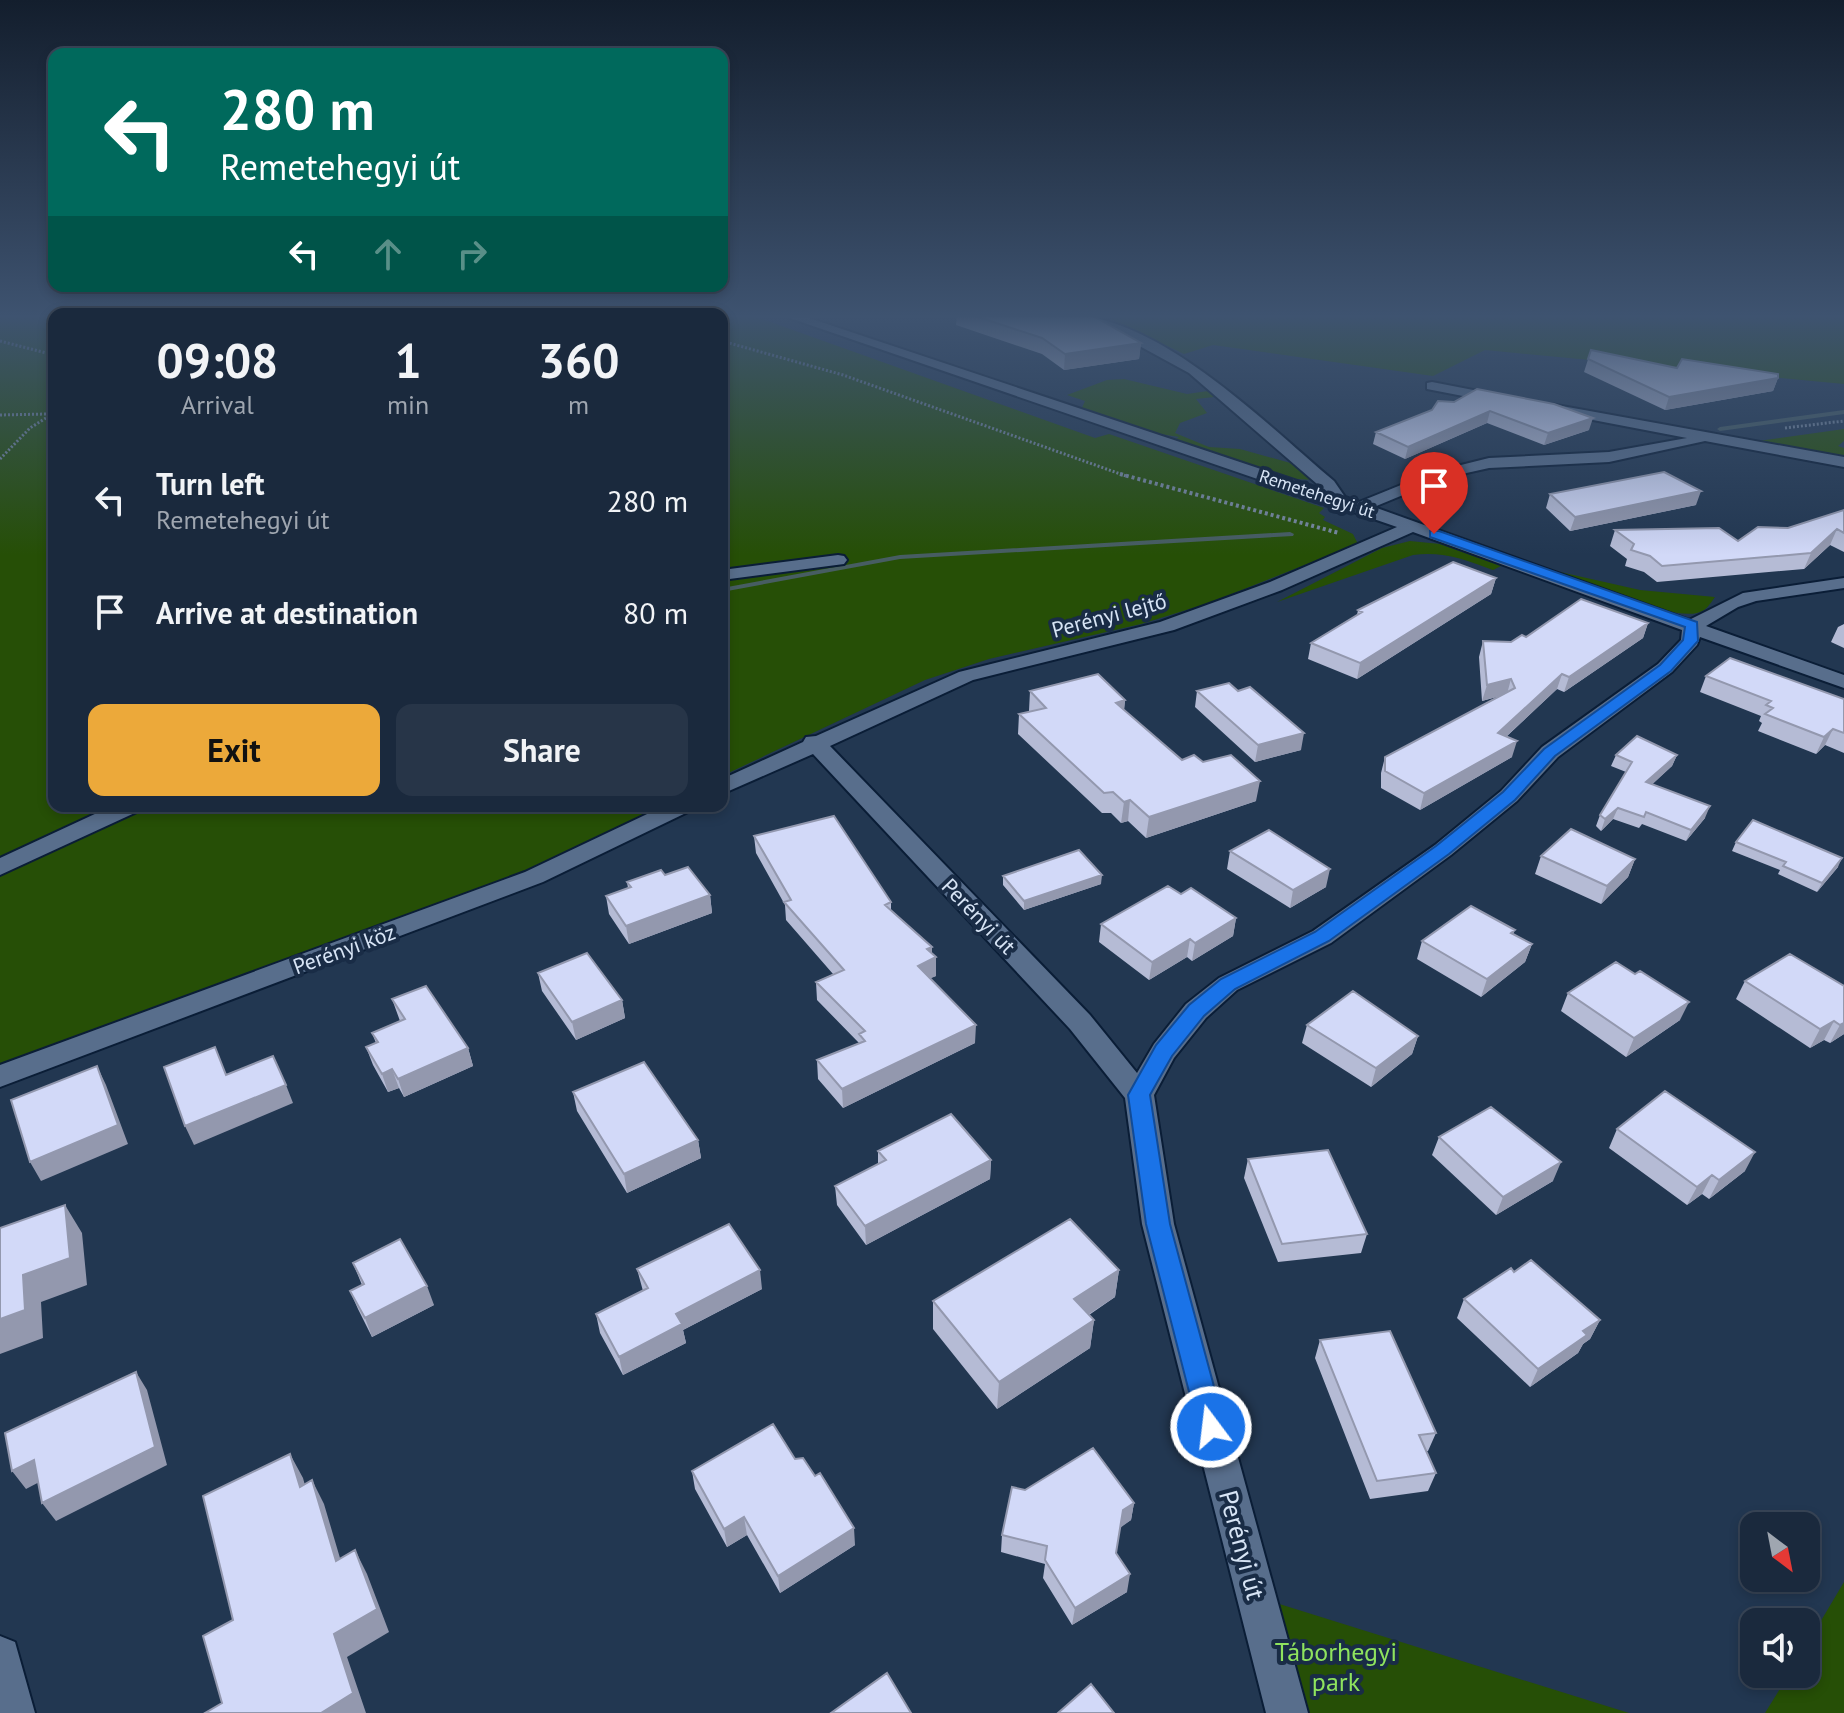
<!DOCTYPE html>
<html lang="en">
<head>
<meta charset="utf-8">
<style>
	:root { --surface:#1a293d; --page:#273548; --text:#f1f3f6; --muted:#9fa6b0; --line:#384557; --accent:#eca93a }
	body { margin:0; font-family:"PT Sans",sans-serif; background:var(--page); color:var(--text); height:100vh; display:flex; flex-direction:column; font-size:30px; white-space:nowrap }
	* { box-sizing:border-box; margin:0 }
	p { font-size:26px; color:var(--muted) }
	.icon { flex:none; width:44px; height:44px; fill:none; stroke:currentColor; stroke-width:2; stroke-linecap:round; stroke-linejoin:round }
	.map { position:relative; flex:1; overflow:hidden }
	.sheet { position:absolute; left:48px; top:308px; width:680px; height:504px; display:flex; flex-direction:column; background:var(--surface); border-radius:16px; box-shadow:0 4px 12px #0003,0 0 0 2px var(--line) }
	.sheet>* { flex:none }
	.top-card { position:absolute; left:48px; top:48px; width:680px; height:244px; border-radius:16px; box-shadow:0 4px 12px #0003,0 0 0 2px var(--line); background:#00695c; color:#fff; overflow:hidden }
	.needle { width:52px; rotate:148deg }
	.tools { position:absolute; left:1740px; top:1512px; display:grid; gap:16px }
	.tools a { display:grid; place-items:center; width:80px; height:80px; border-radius:16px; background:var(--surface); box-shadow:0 4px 12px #0003,0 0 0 2px var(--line); font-size:40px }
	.pin { position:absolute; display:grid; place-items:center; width:68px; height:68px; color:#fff; margin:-82px -34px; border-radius:50% 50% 50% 0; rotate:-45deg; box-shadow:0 0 8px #0007 }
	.pin .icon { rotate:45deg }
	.me { position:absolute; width:88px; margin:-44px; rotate:345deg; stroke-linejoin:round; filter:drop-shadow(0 0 6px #0008) }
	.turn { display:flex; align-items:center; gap:28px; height:168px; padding:0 40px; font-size:36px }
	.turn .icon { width:104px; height:104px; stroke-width:2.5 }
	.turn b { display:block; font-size:56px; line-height:68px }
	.lanes { display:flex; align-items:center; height:76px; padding:0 40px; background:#0003; justify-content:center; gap:40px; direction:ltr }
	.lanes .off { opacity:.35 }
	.eta { display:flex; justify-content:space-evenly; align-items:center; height:136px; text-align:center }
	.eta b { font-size:48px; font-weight:800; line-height:56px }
	.button { display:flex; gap:16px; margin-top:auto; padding:16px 40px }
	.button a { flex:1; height:92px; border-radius:16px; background:var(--accent); color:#111; font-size:32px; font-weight:800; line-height:92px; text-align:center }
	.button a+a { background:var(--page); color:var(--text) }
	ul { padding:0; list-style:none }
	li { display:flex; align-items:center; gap:24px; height:112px; padding:0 40px }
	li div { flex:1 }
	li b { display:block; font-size:30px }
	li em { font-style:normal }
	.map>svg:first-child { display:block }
	.green { fill:#264f06 }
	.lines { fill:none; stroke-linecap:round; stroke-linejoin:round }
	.stream { fill:#475d62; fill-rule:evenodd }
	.minor-casing { stroke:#0a1d36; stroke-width:4 }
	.path-far1 { stroke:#78899f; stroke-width:3; stroke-dasharray:2 2; stroke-linecap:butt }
	.path { stroke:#78899f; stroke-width:4; stroke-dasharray:3 3; stroke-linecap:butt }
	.minor { fill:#586e8c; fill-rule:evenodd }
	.wall { fill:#b5bbd5 }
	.shaded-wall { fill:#9398ae }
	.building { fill:#d2d9f8; stroke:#9398ae; stroke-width:2 }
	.route { fill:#1a73e8; stroke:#114b97; stroke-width:2 }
	.labels { text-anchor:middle; stroke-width:8; stroke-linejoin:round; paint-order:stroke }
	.far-street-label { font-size:18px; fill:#d7e4f5; stroke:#192c46 }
	.street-label { font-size:22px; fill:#d7e4f5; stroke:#192c46 }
	.near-street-label { font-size:26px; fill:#d7e4f5; stroke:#192c46 }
	.near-park-label { font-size:26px; fill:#8fe35e; stroke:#192c46 }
</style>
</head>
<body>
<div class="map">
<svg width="1844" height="1713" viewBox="0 0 1844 1713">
	<rect width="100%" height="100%" fill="#223751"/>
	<path class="green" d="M0,315H54V806H660L518,875L442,905L0,1064Z
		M722,315H751L1095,438L1109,434L1324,508L1319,513L1325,517L1323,520L1353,534L1358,544L1209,603L1141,624L989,659L925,680L722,776Z
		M1125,315H1844V384L1485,350L1433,376L1213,345L1184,354L1111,319Z
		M1124,379L1187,394L1208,391L1214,397L1196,399L1207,413L1180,423L1175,433L1209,447L1240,449L1294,464L1311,473L1317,480L1295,479L1205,453L1199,447L1173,441L1179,437L1154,433L1081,410L1085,401L1067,395L1107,380Z
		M1844,429V441L1838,446L1844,448V457L1758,441Z
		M1410,541L1440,544L1501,566L1493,570C1466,560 1443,551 1413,555L1277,602L1382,548Z
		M1560,572L1640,590L1715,597C1710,604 1706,611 1697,613C1670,620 1589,583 1560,572Z
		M1844,1582V1713H1765L1789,1674H1806V1646Z
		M1273,1602L1629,1713H1303Z"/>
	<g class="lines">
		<path class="stream" d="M1844,410V414L1720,431L1717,429L1720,427Z
			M1290,532L1294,534L1293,536L900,559L722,592V588L900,555Z"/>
		<g class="minor-casing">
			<path id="minor" d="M781,315H800L1324,490L1189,373L1123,337L1068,315C1159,315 1267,425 1334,481L1345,497L1359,502L1433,472L1489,458L1609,452L1687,438L1546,411V405L1551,404L1844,457V467L1705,441L1609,462L1489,468L1444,478L1374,507L1689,620L1743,593L1844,578V588L1756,601L1738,607L1706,626L1844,675V688L1700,637L1697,645L1672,672L1558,757L1517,801L1451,855L1331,943L1237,990L1206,1018L1174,1058L1154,1095L1174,1224L1308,1713H1266L1142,1224L1125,1098L1070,1029L813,754L722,794V779L803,742L806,737L816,736L959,672L1160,622L1270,582L1397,527ZM1413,532L1682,630L1681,640L1658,664L1542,747L1501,791L1435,845L1313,931L1219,978L1186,1004L1154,1044L1137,1073L1090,1015L830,746L973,680L1174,630L1282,590Z
				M1432,382L1499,395L1506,399L1499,403L1427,389V383Z
				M838,555L844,556L847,560L844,564L722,580V570Z
				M112,806H142L139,811L0,875V858Z
				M664,806H693L690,811L543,882L0,1087V1065L525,872Z
				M0,1636L15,1642L35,1713H0Z"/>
		</g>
		<path class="path-far1" d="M0,341L54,355
			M722,341L843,375L1126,476
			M0,415L47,414
			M1785,428L1844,421
			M0,459L30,428L54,413"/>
		<path class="path" d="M1120,474L1339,533"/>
		<use href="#minor" class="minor"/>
	</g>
	<path class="wall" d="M957,315H1091L1141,343L1139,359L1064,370L1042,354L956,325Z
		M1591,350L1677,368L1778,378L1773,391L1665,410L1584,372Z
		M1438,401L1589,430L1544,445L1487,423L1405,459L1373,444L1376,432L1432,410Z
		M1550,494L1696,505L1570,531L1546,508Z
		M1844,510V552L1830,545L1804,569L1657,582L1644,572L1625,566L1627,559L1610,546L1615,530L1738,541L1788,528Z
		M1496,578L1491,594L1357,679L1308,659L1311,643L1357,615L1358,610Z
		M1648,623L1643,638L1564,692L1557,689L1506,737L1512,757L1420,810L1381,788V773L1385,757L1500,696L1482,701L1479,657L1483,641L1511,642L1526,637Z
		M1844,624V648L1831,642L1838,627Z
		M1706,676L1844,699V753L1825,745L1816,754L1758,731L1762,723L1759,721L1761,716L1700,692Z
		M1030,691L1125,700L1124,710L1182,760L1256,801L1146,838L1128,821L1121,823L1111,813H1102L1018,734L1019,714L1030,712L1029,711Z
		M1197,691L1301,750L1255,762L1195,707Z
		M1616,755H1677L1672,766L1652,784L1705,818L1686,841L1642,824L1639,828L1613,819L1601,831L1596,826L1600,815L1626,772L1611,766Z
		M754,836L891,902V910L932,947V954L936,976L930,978L975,1043L843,1108L818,1079L817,1060L859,1043L817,1000L816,982L833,974L786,920L785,905L756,853Z
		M1736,842L1838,867L1817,892L1778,874L1780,870L1732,851Z
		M1230,851L1326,887L1290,908L1227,869Z
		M1541,856L1635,859L1628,877L1601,904L1535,874Z
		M665,875L710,895L712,913L629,944L609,914L606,896L628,888L627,882Z
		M1003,876L1101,884L1024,910L1003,885Z
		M1181,894L1236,918L1233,936L1192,961L1187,957L1149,980L1099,942L1101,924Z
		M1515,930L1513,934L1532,944L1525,962L1481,997L1417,959L1422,941Z
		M538,973L622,1000L625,1018L576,1040L542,991Z
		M1745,981L1844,986V1034L1830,1043L1824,1040L1810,1048L1736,999Z
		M1568,993L1680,1020L1626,1057L1561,1011Z
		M392,999L468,1048L473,1066L404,1097L399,1088L388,1092L373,1065L366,1047L376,1043L372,1033L400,1021Z
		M1307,1025L1418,1036L1412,1054L1371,1087L1302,1043Z
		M573,1092L698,1140L701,1158L627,1193L577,1111Z
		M1617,1129L1745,1171L1709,1199L1702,1194L1687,1205L1609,1148Z
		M1439,1137L1553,1181L1496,1215L1432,1155Z
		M878,1151L991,1160L990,1179L866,1245L837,1205L835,1186L878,1164Z
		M1248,1159L1367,1234L1361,1253L1278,1262L1244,1178Z
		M353,1263L434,1305L372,1337L358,1309L350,1291L362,1285Z
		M637,1269L762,1289L683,1330L686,1343L623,1375L600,1333L596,1314L643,1291Z
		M1119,1270L1115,1297L1089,1315L1094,1320L1090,1348L997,1409L933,1329V1301Z
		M1514,1272L1600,1320L1590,1339L1583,1344L1578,1353L1530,1387L1457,1318L1464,1299Z
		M1320,1340L1436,1433L1428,1451H1426L1436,1473L1428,1491L1370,1499L1315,1358Z
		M795,1459L855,1545L780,1593L747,1535L727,1547L695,1489L692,1471Z
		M1025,1490L1134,1503L1131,1520L1120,1527L1116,1553L1127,1592L1072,1625L1043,1578L1045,1564L1001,1552L1002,1535Z"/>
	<path class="shaded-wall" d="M1141,343L1139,359L1064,370L1065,354Z
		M1778,378L1773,391L1665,410L1669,397Z
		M1490,411L1487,423L1405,459L1408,447Z
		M1593,418L1589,430L1544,445L1548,433Z
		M1701,491L1696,505L1570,531L1575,517Z
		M1837,529L1830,545L1804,569L1811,553Z
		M1496,578L1491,594L1357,679L1360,663Z
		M1648,623L1643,638L1564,692L1569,677Z
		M1562,674L1557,689L1493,749L1498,733Z
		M1511,679L1507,694L1482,701L1487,685Z
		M1125,700L1123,720L1116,703Z
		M1833,729L1825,745L1816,754L1824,737Z
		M1304,733L1301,750L1255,762L1258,745Z
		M1517,741L1512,757L1420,810L1424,793Z
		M1677,755L1672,766L1642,794L1646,782Z
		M1260,781L1256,801L1146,838L1149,817Z
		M1130,800L1128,821L1121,823L1124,802Z
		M1710,806L1705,818L1686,841L1691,830Z
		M1618,808L1613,819L1601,831L1605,819Z
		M1842,858L1838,867L1817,892L1822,883Z
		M1635,859L1628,877L1601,904L1607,886Z
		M1330,869L1326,887L1290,908L1293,890Z
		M1102,875L1101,884L1024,910V901Z
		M710,895L712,913L629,944L626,926Z
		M1236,918L1233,936L1192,961L1195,943Z
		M1190,939L1187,957L1149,980L1152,962Z
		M1532,944L1525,962L1481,997L1487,979Z
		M932,947V959L936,957V976L918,984V966L927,949Z
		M622,1000L625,1018L576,1040L572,1022Z
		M1689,1002L1680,1020L1626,1057L1634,1038Z
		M1834,1021L1824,1040L1810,1048L1820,1029Z
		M1844,1023V1034L1830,1043L1840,1025Z
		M976,1025L975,1043L843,1108L842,1089Z
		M1418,1036L1412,1054L1371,1087L1376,1068Z
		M468,1048L473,1066L404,1097L398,1079Z
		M97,1066L106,1085L128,1144L41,1181L30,1162Z
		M392,1069L399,1088L388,1092L382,1074Z
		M286,1085L293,1103L194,1145L185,1126Z
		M698,1140L701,1158L627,1193L624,1174Z
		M1755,1152L1745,1171L1709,1199L1719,1180Z
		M991,1160L990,1179L866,1245L865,1226Z
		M1561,1162L1553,1181L1496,1215L1503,1197Z
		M1712,1175L1702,1194L1687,1205L1697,1187Z
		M65,1205L82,1233L87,1285L41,1302L43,1338L0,1354V1319L23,1275Z
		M760,1270L762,1289L683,1330L686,1343L623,1375L619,1357L676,1314Z
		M1119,1270L1115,1297L1071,1326L1074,1299Z
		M427,1286L434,1305L372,1337L365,1318Z
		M1094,1320L1090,1348L997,1409L999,1382Z
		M1600,1320L1590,1339L1583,1344L1578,1353L1530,1387L1538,1369L1583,1331Z
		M136,1372L147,1390L167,1465L56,1521L42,1503Z
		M290,1454L303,1478L312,1511L300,1487Z
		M34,1460L47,1478L26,1489L12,1471Z
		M312,1480L324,1504L348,1585L336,1561Z
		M1134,1503L1131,1520L1120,1528L1123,1510Z
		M744,1517L747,1535L727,1547L724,1529Z
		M854,1528L855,1545L780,1593L778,1576Z
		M355,1550L367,1574L389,1632L347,1657L366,1713H321L334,1634Z
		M1130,1574L1127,1592L1072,1625L1075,1608Z"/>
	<path class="building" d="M972,315H1091L1141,343L1065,354L1042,338Z
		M1591,350L1677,368L1682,359L1778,374V378L1669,397L1588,359Z
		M1477,389L1554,404L1593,418L1548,433L1490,411L1408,447L1376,432L1432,410L1438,401L1454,402Z
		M1664,472L1701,491L1575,517L1550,494Z
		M1844,510V533L1837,529L1811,553L1662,566L1650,556L1631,550L1634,544L1615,530L1719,528L1738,541L1758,527L1788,528Z
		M1453,562L1496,578L1360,663L1311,643L1362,612L1358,610Z
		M1581,599L1648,623L1569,677L1562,674L1498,733L1517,741L1424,793L1385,771V757L1515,688L1511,679L1487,685L1483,641L1511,642L1522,635L1526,637Z
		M1730,658L1844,699V733L1833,729L1824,737L1765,714L1773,708L1766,705L1771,701L1706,676Z
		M1098,674L1125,700L1116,703L1182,760L1194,755L1203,762L1231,755L1260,781L1149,817L1130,800L1124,802L1113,792L1104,793L1019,714L1046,708L1030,691Z
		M1229,683L1238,691L1250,687L1304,733L1258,745L1197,691Z
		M1637,736L1677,755L1646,782L1710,806L1691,830L1646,812L1644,817L1618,808L1605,819L1600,815L1632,762L1616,755Z
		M834,816L891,902L885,905L932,947L927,949L936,957L918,966L976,1025L842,1089L817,1060L865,1041L859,1034L865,1031L816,982L844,970L784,902L791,900L754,836Z
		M1753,820L1842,858L1822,883L1783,866L1786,862L1736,842Z
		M1571,829L1635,859L1607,886L1541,856Z
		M1269,830L1330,869L1293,890L1230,851Z
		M1079,850L1102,875L1024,901L1003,876Z
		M688,867L710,895L626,926L606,896L631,887L627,882L661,870L665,875Z
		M1168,886L1181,894L1191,888L1236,918L1195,943L1190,939L1152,962L1101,924Z
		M1471,906L1515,930L1511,933L1532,944L1487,979L1422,941Z
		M587,953L622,1000L572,1022L538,973Z
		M1790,954L1844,986V1023L1840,1025L1834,1021L1820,1029L1745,981Z
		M1616,962L1635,974L1640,971L1689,1002L1634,1038L1568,993Z
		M426,986L468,1048L398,1079L392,1069L382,1074L366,1047L378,1042L372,1033L405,1019L392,999Z
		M1353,991L1418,1036L1376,1068L1307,1025Z
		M215,1047L226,1075L273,1056L286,1085L185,1126L164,1067Z
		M644,1062L698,1140L624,1174L573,1092Z
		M97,1066L118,1125L30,1162L11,1100Z
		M1665,1091L1755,1152L1719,1180L1712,1175L1697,1187L1617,1129Z
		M1491,1107L1561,1162L1503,1197L1439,1137Z
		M951,1114L991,1160L865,1226L835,1186L886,1160L878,1151Z
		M1328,1150L1367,1234L1282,1244L1248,1159Z
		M65,1205L70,1258L23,1275L25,1310L0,1319V1228Z
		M1070,1219L1119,1270L1074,1299L1094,1320L999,1382L933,1301Z
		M729,1224L760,1270L676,1314L682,1324L619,1357L596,1314L648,1288L637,1269Z
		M400,1239L427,1286L365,1318L350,1291L364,1284L353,1263Z
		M1531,1260L1600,1320L1583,1331L1587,1335L1538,1369L1464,1299L1511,1268L1514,1272Z
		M1390,1331L1436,1433L1419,1435L1436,1473L1377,1481L1320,1340Z
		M136,1372L155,1447L42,1503L34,1460L12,1471L5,1433Z
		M773,1424L795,1459L803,1458L815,1476L820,1473L854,1528L778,1576L744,1517L724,1529L692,1471Z
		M1093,1448L1134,1503L1123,1510L1116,1553L1130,1574L1075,1608L1045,1560L1047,1546L1002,1535L1012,1487L1025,1490Z
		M290,1454L300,1487L312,1480L336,1561L355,1550L377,1609L334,1634L353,1693L321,1713H205L222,1703L203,1636L233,1620L203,1496Z
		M887,1673L911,1713H831Z
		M1091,1684L1114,1713H1058Z"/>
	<linearGradient id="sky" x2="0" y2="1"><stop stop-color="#131e2d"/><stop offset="0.57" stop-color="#3e5370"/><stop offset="1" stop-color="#3e5370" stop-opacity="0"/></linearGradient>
	<rect width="1844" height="555" fill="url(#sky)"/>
	<path class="route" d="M1430,531H1439L1697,622L1698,641L1671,671L1555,756L1515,800L1449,854L1329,941L1235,989L1204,1016L1172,1056L1150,1095L1170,1224L1225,1427L1221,1436L1211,1440L1202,1436L1198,1427L1146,1224L1128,1095L1156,1045L1189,1005L1221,979L1315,932L1436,846L1503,792L1544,749L1660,665L1683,640L1685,627L1430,537Z"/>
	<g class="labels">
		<g class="far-street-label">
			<text transform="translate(1317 494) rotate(18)" y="6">Remetehegyi út</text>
		</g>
		<g class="street-label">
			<text transform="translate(1109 615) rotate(-15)" y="8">Perényi lejtő</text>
			<text transform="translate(979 916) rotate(46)" y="8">Perényi út</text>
			<text transform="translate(344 949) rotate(-20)" y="8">Perényi köz</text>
		</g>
		<g class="near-street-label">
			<text transform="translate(1242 1545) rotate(75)" y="9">Perényi út</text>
		</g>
		<g class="near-park-label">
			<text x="1336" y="1661">Táborhegyi<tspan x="1336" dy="30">park</tspan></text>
		</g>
	</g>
</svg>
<div class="tools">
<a><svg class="needle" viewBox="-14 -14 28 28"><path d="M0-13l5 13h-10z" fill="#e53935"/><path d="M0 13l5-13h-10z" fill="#9fa6b0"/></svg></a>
<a><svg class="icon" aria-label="sound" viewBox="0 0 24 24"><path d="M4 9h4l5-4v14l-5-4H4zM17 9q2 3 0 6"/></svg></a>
</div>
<div class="pin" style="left:1434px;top:534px;background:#d93025"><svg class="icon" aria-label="arrive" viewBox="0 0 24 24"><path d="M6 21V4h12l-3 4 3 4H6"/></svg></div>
<svg class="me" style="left:1211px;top:1427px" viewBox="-20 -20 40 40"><circle r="17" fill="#1a73e8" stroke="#fff" stroke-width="3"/><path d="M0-11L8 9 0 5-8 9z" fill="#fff"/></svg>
<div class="top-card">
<div class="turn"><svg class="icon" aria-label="left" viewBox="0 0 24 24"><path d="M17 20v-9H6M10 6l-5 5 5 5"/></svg><div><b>280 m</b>Remetehegyi út</div></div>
<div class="lanes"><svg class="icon" aria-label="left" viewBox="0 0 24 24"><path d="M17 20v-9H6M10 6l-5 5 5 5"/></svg><svg class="icon off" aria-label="ahead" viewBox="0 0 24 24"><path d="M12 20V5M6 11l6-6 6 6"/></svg><svg class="icon off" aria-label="right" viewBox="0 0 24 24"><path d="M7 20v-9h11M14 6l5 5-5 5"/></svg></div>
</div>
<section class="sheet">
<div class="eta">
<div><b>09:08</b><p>Arrival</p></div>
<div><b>1</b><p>min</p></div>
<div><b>360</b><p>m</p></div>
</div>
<ul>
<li><svg class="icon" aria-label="left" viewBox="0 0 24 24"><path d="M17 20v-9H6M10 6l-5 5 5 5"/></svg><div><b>Turn left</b><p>Remetehegyi út</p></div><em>280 m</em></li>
<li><svg class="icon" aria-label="arrive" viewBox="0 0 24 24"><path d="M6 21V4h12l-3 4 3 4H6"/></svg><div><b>Arrive at destination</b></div><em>80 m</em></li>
</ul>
<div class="button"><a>Exit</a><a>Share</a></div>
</section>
</div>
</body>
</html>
